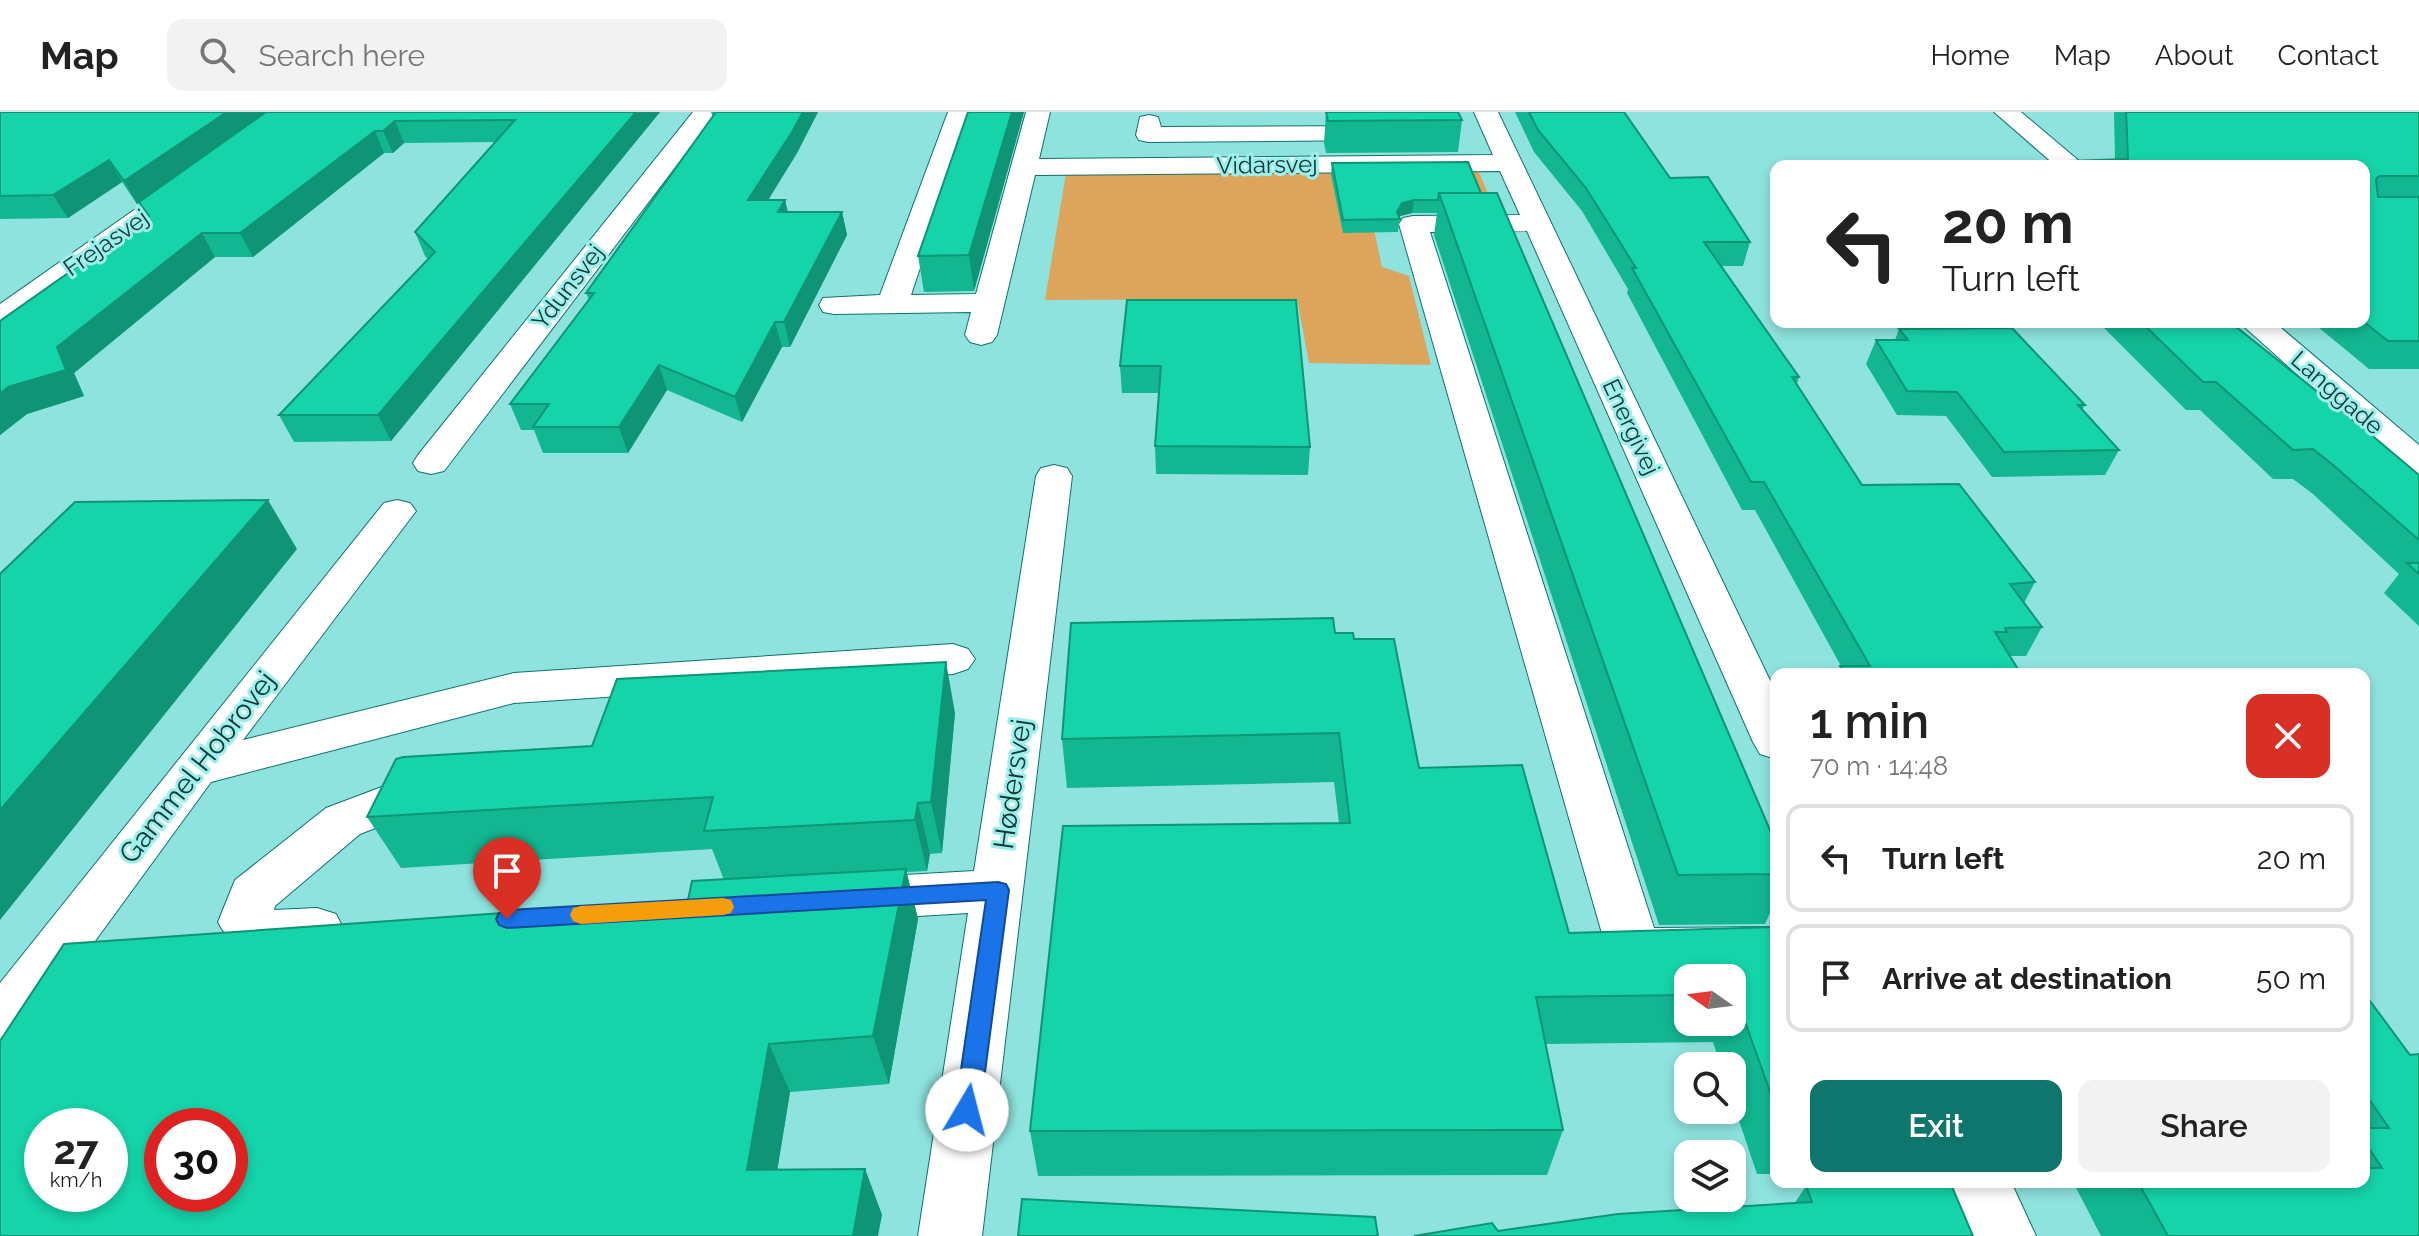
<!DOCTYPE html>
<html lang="en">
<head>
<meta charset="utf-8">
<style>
	:root { --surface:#fff; --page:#f2f2f2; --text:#222; --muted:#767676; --line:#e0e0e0; --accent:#0f766e }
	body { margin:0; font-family:Raleway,sans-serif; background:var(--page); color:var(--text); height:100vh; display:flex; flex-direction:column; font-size:30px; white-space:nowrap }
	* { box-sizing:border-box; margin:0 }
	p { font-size:26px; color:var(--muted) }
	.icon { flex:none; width:44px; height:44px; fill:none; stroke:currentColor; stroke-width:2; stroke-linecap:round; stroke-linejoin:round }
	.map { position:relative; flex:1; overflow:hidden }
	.drawer { position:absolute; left:1770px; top:556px; width:600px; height:520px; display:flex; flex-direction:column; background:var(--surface); border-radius:16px; box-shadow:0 4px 12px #0003 }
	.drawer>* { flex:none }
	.hud { position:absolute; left:1770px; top:48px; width:600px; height:168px; border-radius:16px; box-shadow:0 4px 12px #0003; background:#fff; color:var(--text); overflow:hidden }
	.needle { width:52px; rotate:284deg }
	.tools { position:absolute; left:1674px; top:852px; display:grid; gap:16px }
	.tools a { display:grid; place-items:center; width:72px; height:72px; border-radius:16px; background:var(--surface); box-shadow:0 4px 12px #0003; font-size:40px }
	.speed { position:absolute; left:24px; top:996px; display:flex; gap:16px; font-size:40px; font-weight:700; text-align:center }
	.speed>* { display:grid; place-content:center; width:104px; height:104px; border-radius:50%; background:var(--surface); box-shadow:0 4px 12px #0003; line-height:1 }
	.speed small { font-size:20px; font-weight:400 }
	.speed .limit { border:12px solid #d22; background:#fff; color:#111 }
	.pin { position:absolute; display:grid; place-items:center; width:68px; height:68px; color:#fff; margin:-82px -34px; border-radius:50% 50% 50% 0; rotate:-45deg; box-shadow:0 0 8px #0007 }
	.pin .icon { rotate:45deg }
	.me { position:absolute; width:88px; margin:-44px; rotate:8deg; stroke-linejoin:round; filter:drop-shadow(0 0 6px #0008) }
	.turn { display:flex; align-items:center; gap:28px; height:168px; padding:0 40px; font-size:36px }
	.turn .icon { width:104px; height:104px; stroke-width:2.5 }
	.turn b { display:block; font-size:56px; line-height:68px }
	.round { display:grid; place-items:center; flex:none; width:84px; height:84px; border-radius:16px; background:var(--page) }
	.head { display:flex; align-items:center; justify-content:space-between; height:136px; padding:0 40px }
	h1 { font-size:48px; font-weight:600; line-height:60px }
	.cta { display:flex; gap:16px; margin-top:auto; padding:16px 40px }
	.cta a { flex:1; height:92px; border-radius:16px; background:var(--accent); color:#fff; font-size:32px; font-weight:600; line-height:92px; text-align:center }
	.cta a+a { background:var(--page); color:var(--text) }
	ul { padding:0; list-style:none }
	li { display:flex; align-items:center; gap:24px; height:108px; margin:0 16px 12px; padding:0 24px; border:4px solid var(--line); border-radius:16px }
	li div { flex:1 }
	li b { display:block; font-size:30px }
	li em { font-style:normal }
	header { display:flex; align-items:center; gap:48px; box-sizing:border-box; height:112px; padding:0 40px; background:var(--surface); border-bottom:2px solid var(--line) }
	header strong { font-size:38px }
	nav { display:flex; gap:44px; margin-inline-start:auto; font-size:28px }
	.search { width:560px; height:72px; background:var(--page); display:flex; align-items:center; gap:20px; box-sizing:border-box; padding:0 28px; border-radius:16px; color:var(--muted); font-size:30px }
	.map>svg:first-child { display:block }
	.green { fill:#dda45c }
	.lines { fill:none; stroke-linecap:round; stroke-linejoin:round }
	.minor-casing { stroke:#0e716d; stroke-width:2 }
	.minor { fill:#fff; fill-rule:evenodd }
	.wall { fill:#12b691; fill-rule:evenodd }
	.shaded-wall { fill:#0f9476 }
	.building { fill:#15d4a9; stroke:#0f9476; stroke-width:2; fill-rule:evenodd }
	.route { fill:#1a73e8; stroke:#114b97; stroke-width:2 }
	.slow { fill:#f59e0b }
	.labels { text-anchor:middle; stroke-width:6; stroke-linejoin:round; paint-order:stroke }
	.far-street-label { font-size:24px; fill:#123635; stroke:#9cf0eb }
	.street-label { font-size:28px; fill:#123635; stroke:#9cf0eb }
</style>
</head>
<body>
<header>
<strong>Map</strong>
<div class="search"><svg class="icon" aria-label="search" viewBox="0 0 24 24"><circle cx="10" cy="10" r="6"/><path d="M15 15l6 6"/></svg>Search here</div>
<nav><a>Home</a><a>Map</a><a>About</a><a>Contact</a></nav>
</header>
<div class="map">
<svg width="2419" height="1124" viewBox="0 0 2419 1124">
	<rect width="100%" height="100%" fill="#8fe3de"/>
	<path class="green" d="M1478,58L1493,93L1369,95L1382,155L1409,164L1431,253L1309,251L1297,187L1045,188L1066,61Z"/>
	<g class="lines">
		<g class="minor-casing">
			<path id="minor" d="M274,0H302L11,213L0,215V192Z
				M693,0H717L444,359L431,362L418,359L413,351L418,343Z
				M948,0H972L911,183L976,182L1026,0H1050L1039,47L1493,43L1474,0H1498L1776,581V647L1760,642L1753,630L1527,119L1430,120L1654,816L1776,815V859L1634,862L1615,855L1607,839L1399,112L1403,106L1413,104L1520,103L1500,59L1035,63L997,223L992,230L981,233L970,230L965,223L971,200L834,202L823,200L819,193L823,186L880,183Z
				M1994,0H2021L2085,54H2056Z
				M1149,3L1158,5L1161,15L1385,14L1394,16L1397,21L1394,26L1385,28L1148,30L1139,28L1136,23L1140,5Z
				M2239,210H2274L2419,333V363L2406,360Z
				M1054,353L1067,356L1072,364L982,1124H918L968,801L853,808L835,802L827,787L835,772L853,766L974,759L1036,364L1041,356Z
				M397,388L410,391L416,399L243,628L514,561L953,532L968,537L975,547L968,557L953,562L514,591L211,670L20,932L0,939V871L384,391Z
				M427,658L444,663L451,676L444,689L360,722L275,794L274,798L317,796L336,802L344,818L336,834C296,847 239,853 218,810L235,768L326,696Z
				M1948,1070H2011L2036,1124H1971Z"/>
		</g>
		<use href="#minor" class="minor"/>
	</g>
	<path class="wall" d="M0,0H660L391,329L294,330L279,303L428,147L425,144L415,120L495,30L404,31L393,41H384L253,145H215L74,261L84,284L27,302L0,323V209L147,105L139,91L137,92L122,70L68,106L0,107Z
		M711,0H818L797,41L768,88H785L788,100H842L847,123L790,235H782L742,310L667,278L628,341H543L534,318H521L510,292L589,188L586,181L713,5Z
		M968,0H1024L974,179L924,180L918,144Z
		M1326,0L1462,8L1458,40L1326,41L1324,31Z
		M1515,0H1624L1670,66L1750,130L1743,154H1722L1799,265L1797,272L1862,373L2035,470L2024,491L2042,515L2026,544H2010L2021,562H1837L1841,554L1755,398H1742L1627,181L1628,177L1582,99L1534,40Z
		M2114,0H2419V257H2369L2312,210H2364V54H1975L1976,52L2115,47Z
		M1332,51L1481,81L1776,732V788L1765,812L1659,813L1434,123L1437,101H1412L1400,104L1398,120L1343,121L1331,63Z
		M1127,188L1310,335L1308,363L1156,362L1155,334L1159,281H1122L1120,254Z
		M2098,210H2230L2419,363V514L2384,481L2399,462L2313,382L2293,367H2273L2200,298H2186Z
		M1899,217L2085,293L2082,298L2119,338L2105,363L1992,365L1946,304L1897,303L1866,252L1876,228H1895Z
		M1335,521L1354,527L1419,656L1569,821L1776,815V1062H1757L1732,988V954H1721L1713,930L1546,932L1563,1018L1547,1063L1038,1064L1030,1019L1339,711L1334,670L1067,676L1062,627ZM1688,866H1732V910H1688Z
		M955,601L942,741L930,742L927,759L906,760L918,807L889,972L790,980L777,1058L865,1057L882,1103L0,1124L688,788L724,768L712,737L401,756L367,705L592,634Z
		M2364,881L2419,1124H2101L2073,1070H2364Z
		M1806,1074L1973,1124L1498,1119L1794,1092Z"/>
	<path class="shaded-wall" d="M227,0H269L137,92L124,69Z
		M636,0H660L391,329L378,303Z
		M803,0H818L797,41L754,111L748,88Z
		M1012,0H1024L974,179L969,143Z
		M395,9L404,31L393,41L383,19Z
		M375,19L384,41L253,145L240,121Z
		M109,48L122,70L68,106L53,83Z
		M785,88L790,111L778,100Z
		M1414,88L1412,101L1400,104L1399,107L1397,100L1402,91Z
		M842,100L847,123L790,235L784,210Z
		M202,121L215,145L74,261L84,284L27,302L0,323V282L57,235Z
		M775,210L782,235L742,310L735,285Z
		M659,253L667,278L628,341L619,315Z
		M268,388L297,437L0,808V698Z
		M946,550L955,601L942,741L931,690Z
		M918,691L930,742L927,759L915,708Z
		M906,757L918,807L889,972L873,924Z
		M769,932L790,980L770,1103L747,1058Z
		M865,1057L882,1103L878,1124H853Z"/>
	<path class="building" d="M0,0H227L124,69L109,48L53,83L0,84Z
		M266,0H636L378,303H279L435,140L415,120L515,8L395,9L383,19H375L240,121H202L57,235L66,258L8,275L0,282V209L149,104L139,90Z
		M716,0H803L792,20L748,88H785L778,100H842L784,210H775L735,285L659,253L619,315H533L549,292H510L594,181H586Z
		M968,0H1012L969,143L918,144Z
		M1326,0H1458L1462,8L1328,9Z
		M1529,0H1624L1670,66L1708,65L1750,130H1704L1799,265H1792L1862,373L1959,372L2035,470L2010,472L2042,515L2005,516L2007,520H1995L2021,562H1844L1840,554H1870L1764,370H1751L1632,156H1636L1586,76L1538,18Z
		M2126,0H2419V64H2379L2376,67L2378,85H2419V229H2388L2364,210V54H1978L1976,52L2128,47Z
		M1468,50L1481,81H1439L1438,88H1414L1402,91L1397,100L1400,107L1343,108L1332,51Z
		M1439,81H1497L1776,732V762L1678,763Z
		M1127,188H1296L1310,335L1155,334L1161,254H1120Z
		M2141,210H2230L2368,320L2419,363V428L2333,353L2313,337L2293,338L2216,270H2203Z
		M2012,216L2085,293H2078L2119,338L2004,340L1957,280L1907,279L1876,228H1908L1899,217Z
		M268,388L0,698V462L75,390Z
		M2407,451H2419V462Z
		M1333,506L1335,521H1353L1354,527H1394L1419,656L1522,653L1569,821L1776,815V996L1735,882H1732V866H1688V883L1536,885L1563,1018L1030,1019L1063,714L1350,711L1339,621L1062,627L1071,511Z
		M946,550L931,690L918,691L915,708L704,719L713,685L367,705L396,647L403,645L592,634L617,567Z
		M906,757L873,924L769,932L747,1058L865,1057L853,1124H0V929L64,832L688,788L692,769ZM42,1014H110V1082H42ZM162,1014H230V1082H162Z
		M2364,881L2410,943L2419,942V1124H2168L2138,1070H2364V1056H2382L2364,1029V1016H2389L2364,980Z
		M1829,1070H1950L1973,1124H1414L1492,1111L1498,1119L1618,1102L1812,1090L1806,1074Z
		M1022,1087L1375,1105L1378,1124H1018Z"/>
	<path class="route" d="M998,770L1006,772L1009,778L980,998L976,1006L967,1010L958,1006L955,998L986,788L507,816L499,813L496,807L499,801L507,798Z"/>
	<path class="slow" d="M723,786L731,788L734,795L731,801L723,803L581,812L573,809L570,803L573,796L581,794Z"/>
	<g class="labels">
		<g class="far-street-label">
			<text transform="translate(1267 53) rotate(-1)" y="8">Vidarsvej</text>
			<text transform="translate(106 131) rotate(-35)" y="8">Frejasvej</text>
			<text transform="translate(568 175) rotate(-52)" y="8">Ydunsvej</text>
			<text transform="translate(2337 281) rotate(41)" y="8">Langgade</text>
			<text transform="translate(1631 315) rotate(65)" y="8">Energivej</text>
		</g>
		<g class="street-label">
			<text transform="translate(197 655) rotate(-52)" y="10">Gammel Hobrovej</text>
			<text transform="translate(1012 672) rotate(-82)" y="10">Hødersvej</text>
		</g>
	</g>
</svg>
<div class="tools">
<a><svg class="needle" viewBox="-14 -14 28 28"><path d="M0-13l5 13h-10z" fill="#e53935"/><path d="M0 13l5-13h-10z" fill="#767676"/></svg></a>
<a><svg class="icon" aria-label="search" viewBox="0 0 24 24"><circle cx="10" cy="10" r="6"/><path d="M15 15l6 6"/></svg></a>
<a><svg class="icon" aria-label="layers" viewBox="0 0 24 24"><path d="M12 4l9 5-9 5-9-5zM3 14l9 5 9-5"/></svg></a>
</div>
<div class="speed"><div>27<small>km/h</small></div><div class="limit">30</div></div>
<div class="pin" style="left:507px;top:807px;background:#d93025"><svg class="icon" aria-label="arrive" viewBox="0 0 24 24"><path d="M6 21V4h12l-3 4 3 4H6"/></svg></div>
<svg class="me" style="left:967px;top:998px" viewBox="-20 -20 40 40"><circle r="19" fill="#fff"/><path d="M0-13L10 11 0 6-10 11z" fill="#1a73e8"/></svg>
<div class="hud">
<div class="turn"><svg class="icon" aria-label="left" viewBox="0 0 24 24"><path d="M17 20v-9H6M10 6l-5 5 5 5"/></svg><div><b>20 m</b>Turn left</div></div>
</div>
<section class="drawer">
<div class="head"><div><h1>1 min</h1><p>70 m · 14:48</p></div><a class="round" style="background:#d93025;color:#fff"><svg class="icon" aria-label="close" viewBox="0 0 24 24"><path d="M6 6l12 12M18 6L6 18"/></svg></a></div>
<ul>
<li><svg class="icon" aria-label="left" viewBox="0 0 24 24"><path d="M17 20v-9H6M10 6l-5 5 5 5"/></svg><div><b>Turn left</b></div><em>20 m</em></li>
<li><svg class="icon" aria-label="arrive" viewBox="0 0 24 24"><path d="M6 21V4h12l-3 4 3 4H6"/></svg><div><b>Arrive at destination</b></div><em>50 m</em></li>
</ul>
<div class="cta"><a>Exit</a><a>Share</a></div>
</section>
</div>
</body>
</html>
